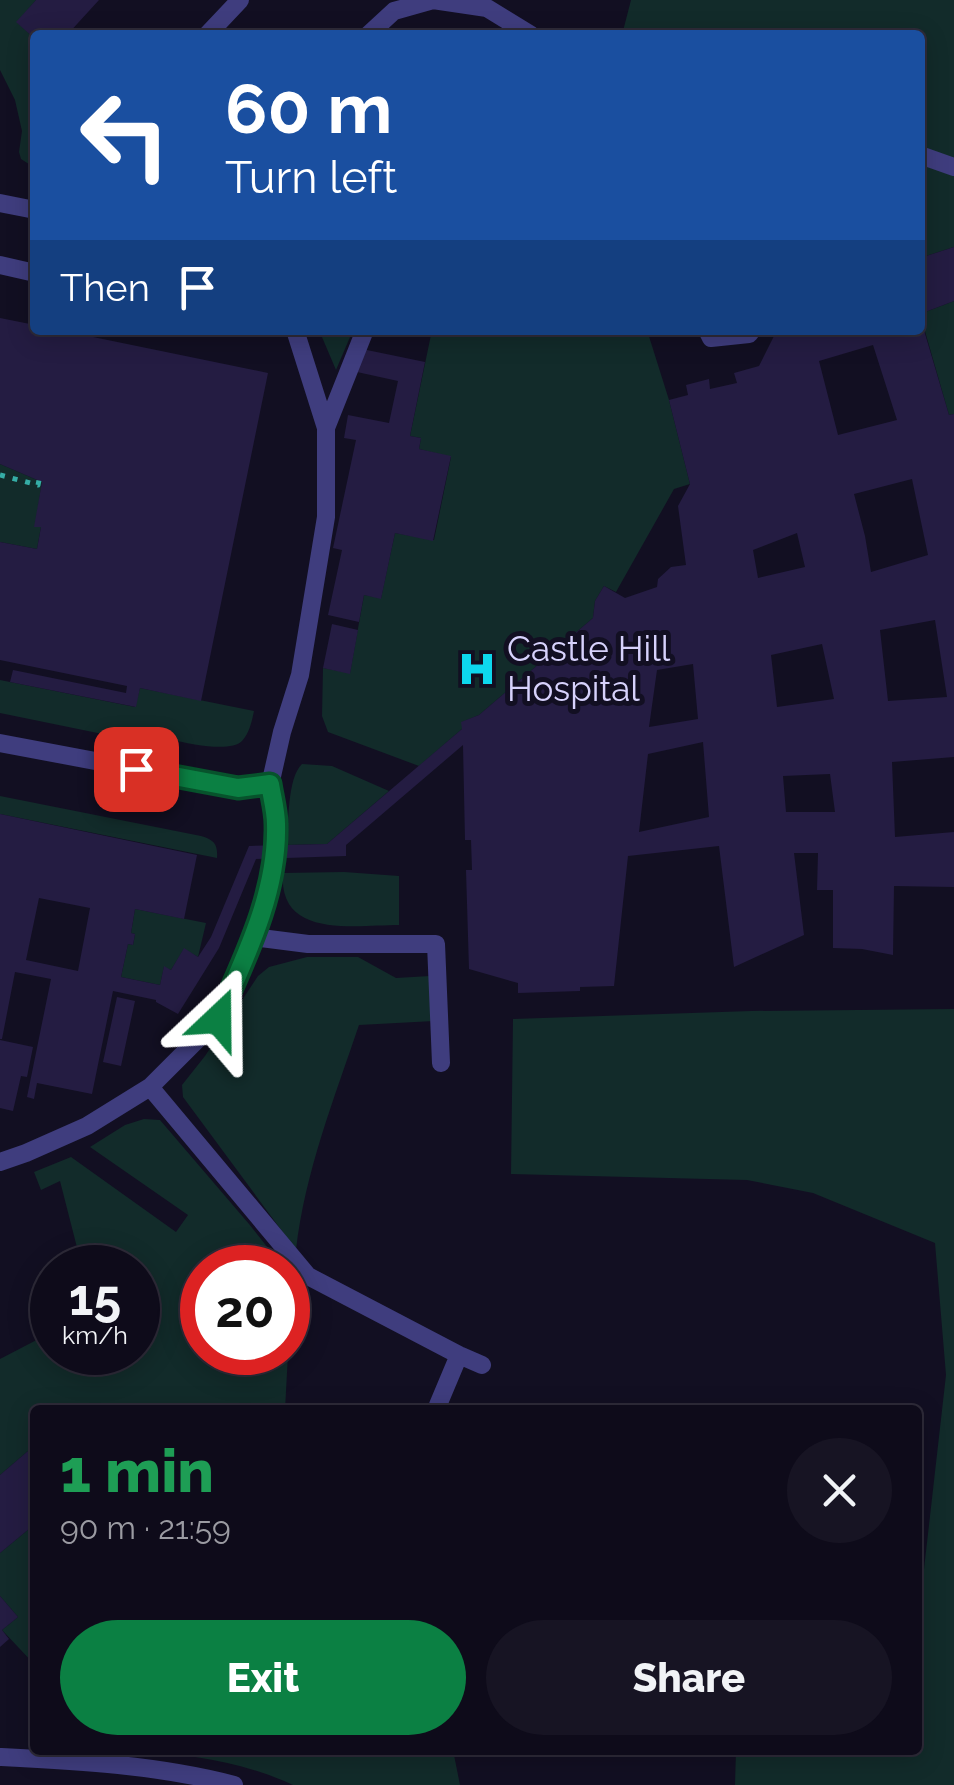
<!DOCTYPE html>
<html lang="en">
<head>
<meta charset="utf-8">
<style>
	:root { --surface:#0e0b1a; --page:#171423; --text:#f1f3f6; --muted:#9b9ba2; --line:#2e2b39; --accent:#0b8043 }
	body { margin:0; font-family:Raleway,sans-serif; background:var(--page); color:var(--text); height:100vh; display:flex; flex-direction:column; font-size:38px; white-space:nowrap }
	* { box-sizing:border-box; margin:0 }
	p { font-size:32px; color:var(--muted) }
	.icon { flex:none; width:55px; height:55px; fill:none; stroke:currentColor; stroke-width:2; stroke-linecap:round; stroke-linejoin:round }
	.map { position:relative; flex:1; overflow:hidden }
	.sheet { position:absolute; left:30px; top:1405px; width:892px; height:350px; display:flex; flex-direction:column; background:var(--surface); border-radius:10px; box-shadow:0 5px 25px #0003,0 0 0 2px var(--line) }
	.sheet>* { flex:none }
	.banner { position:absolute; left:30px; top:30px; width:895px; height:305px; border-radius:10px; box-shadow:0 5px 25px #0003,0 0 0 2px var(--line); background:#1a4fa0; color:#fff; overflow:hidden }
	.speed { position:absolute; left:30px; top:1245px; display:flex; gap:20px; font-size:50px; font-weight:700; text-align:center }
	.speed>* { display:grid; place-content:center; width:130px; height:130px; border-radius:50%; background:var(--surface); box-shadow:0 5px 25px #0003,0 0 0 2px var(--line); line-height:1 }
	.speed small { font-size:25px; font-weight:400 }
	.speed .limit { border:15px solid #d22; background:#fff; color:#111 }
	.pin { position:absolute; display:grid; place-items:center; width:85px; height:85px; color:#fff; margin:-42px; border-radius:20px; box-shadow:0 5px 15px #0006 }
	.me { position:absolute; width:110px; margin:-55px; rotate:23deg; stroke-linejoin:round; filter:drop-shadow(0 0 8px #0008) }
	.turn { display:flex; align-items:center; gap:35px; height:210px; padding:0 30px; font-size:45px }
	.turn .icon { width:130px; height:130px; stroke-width:2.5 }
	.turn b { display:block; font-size:70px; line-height:85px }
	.then { display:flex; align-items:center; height:95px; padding:0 30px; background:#0003; gap:20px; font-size:38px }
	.round { display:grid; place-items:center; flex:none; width:105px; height:105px; border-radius:52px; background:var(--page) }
	.headline { display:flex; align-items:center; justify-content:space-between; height:170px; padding:0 30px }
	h1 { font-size:60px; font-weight:800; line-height:75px; color:#1e9e55 }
	.cta { display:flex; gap:20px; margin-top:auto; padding:20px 30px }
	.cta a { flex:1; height:115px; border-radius:60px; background:var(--accent); color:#fff; font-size:40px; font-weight:800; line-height:115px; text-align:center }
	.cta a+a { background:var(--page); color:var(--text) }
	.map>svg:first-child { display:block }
	.green { fill:#122b2a }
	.building { fill:#241c42; fill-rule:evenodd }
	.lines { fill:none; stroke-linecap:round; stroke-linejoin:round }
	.path { stroke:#35ada6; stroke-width:5; stroke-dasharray:5 8; stroke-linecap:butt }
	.lane { stroke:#3f3d7e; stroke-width:18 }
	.route-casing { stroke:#07532c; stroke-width:25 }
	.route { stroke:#0b8043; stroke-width:18 }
	.labels { text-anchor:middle; stroke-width:10; stroke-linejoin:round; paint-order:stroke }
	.poi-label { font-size:35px; fill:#d7d2fc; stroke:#120f22; text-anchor:start }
</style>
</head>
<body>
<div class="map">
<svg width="954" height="1785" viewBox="0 0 954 1785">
	<rect width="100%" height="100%" fill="#120f22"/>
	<path class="green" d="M0,0H36L17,22L35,39V168L21,159L19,152L22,131L15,100L0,70Z
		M631,0H954V247L920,258V35H622Z
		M954,301V414L949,415L920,314Z
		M319,330H353L336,370Z
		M432,330H647L669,400L690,484L674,489L616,592L604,586L595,601L593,618L479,715L462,722V729L419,766L328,732L322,716L323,668L350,673L364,595L381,598L395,533L434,540L451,457L419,449L421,438L410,436Z
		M0,464L42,482L35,527H41L37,549L0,542Z
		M0,680L135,707L140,688L254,711C252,721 249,734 242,741C225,758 147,733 125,728L122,738L0,713Z
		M302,764L332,766L389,791L327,844L286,845C289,824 287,778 302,764Z
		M0,796L201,836C214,840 218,844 217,858L0,814Z
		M344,872L399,876V925C355,925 278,939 283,873Z
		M135,909L206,923L198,957L184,949L171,970L164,967L160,985L121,977L128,944L133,945L135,934L131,933Z
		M307,957H358L396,978L430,976L434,1021L359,1025C334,1099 305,1172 296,1250L183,1097L182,1085L205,1056L258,976L269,967Z
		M954,1009V1785H735L736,1750H918V1622L946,1375L935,1243L813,1193L747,1180L511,1174L513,1019L751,1011Z
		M144,1119L160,1120L249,1224L283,1267L202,1268V1352H288V1274L292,1279L285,1410H35V1445L0,1475V1359L52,1332V1352H138V1268L82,1267L60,1181L41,1190L34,1172L71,1157L176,1232L188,1215L90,1147L125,1125Z
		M35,1524V1665L2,1630L18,1617L0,1596V1553Z
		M137,1750H453L460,1785H293C241,1761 194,1756 137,1750Z"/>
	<path class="building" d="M36,0H99L67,35H35V39L16,22Z
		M954,247V301L920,314V258Z
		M0,318L35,325V330H59L268,373L201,701L140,688L136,707L10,682L13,670L126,693L127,686L0,660V542L37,549L41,527H34L42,482L0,464Z
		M921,320L949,415L954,414V757L892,762L895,837L954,832V887L894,886L893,955L862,949L833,948V890H817L818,853H794L804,935L734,967L719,846L628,856L614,986L580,987V991L518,993V983L469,969L466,870H472L471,840H465L463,745L346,845V856L256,859L219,948L178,1014L156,1002V1000L113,991L92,1094L37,1083L34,1099L27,1097L51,979L15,972L2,1039H0V814L197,855L184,919L135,909L131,933L135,934L133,945L128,944L121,977L160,985L164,966L171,970L184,948L198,957L211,937L249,846L327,844L462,729L461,722L479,715L593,618L595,601L604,586L625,598L657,587L658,579L671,567L686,565L678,506L690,484L669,400L688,395L686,385L709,379L710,389L737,383L734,373L759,366L777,330H920ZM873,345L897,420L838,435L819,361ZM912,479L928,555L871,572L865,536L854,494ZM797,533L805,567L758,578L753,550ZM935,620L947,697L888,701L880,630ZM822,644L834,699L777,707L771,655ZM693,664L698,719L649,727L657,670ZM703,742L709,817L639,832L648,754ZM830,774L835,812H786L783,776ZM39,898L90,908L78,971L26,960Z
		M362,349L425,362L410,436L421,438L419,449L451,456L433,541L395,533L381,599L364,595L359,622L328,615L342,550L333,548L356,440L344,438L348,415L389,423L398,381L357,372Z
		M332,624L358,630L350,674L323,668Z
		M117,997L135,1001L121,1066L103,1062Z
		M0,1040L33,1047L27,1077L21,1076L13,1111L0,1108Z
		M35,1445V1524L0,1553V1475Z
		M0,1596L18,1617L2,1630L9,1639L0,1647Z"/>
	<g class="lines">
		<path class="path" d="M0,475L38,485L39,480"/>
		<path class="lane" d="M207,35L240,0
			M368,35L394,11L433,0L487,8L531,35
			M920,155L954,167
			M0,203L35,210
			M0,265L35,273
			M295,330L326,428
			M707,330L711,338L749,334L752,330
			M0,743L238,788L270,785
			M253,937L308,944H436L441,1063
			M150,1087L308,1276L459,1355L482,1365
			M0,1162L26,1153L87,1126L150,1087L218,1019L253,937L273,863L276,823L270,785L282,732L300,675L326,517V428L365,330
			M438,1405L459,1355
			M0,1757C78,1761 158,1765 234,1785"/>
	</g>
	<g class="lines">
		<g class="route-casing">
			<path id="route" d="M136,769L238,788L270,784C272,797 276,811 276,824C278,892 245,958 218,1019"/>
		</g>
		<use href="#route" class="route"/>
	</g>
	<defs>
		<g id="hospital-bare" transform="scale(3)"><path d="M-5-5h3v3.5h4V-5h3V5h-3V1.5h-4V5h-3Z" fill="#0dd7ed" stroke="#120f22" stroke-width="2.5" paint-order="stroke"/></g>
	</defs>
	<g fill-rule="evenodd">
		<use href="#hospital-bare" x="477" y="669"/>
	</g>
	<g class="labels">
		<g class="poi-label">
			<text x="507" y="661">Castle Hill<tspan x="507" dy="40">Hospital</tspan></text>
		</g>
	</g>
</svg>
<div class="speed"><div>15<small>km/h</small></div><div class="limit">20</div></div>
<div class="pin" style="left:136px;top:769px;background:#d93025"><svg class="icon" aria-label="arrive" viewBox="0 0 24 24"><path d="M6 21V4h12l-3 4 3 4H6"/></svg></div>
<svg class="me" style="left:218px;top:1019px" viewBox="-20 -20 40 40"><path d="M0-17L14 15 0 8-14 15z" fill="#0b8043" stroke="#fff" stroke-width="4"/></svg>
<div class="banner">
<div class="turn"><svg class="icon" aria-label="left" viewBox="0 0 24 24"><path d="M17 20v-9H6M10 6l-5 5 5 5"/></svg><div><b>60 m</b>Turn left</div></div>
<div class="then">Then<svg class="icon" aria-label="arrive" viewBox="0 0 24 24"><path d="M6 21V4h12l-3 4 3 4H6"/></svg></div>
</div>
<section class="sheet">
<div class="headline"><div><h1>1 min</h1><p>90 m · 21:59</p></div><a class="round"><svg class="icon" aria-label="close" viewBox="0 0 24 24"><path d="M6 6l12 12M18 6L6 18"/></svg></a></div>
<div class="cta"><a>Exit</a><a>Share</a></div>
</section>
</div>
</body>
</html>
